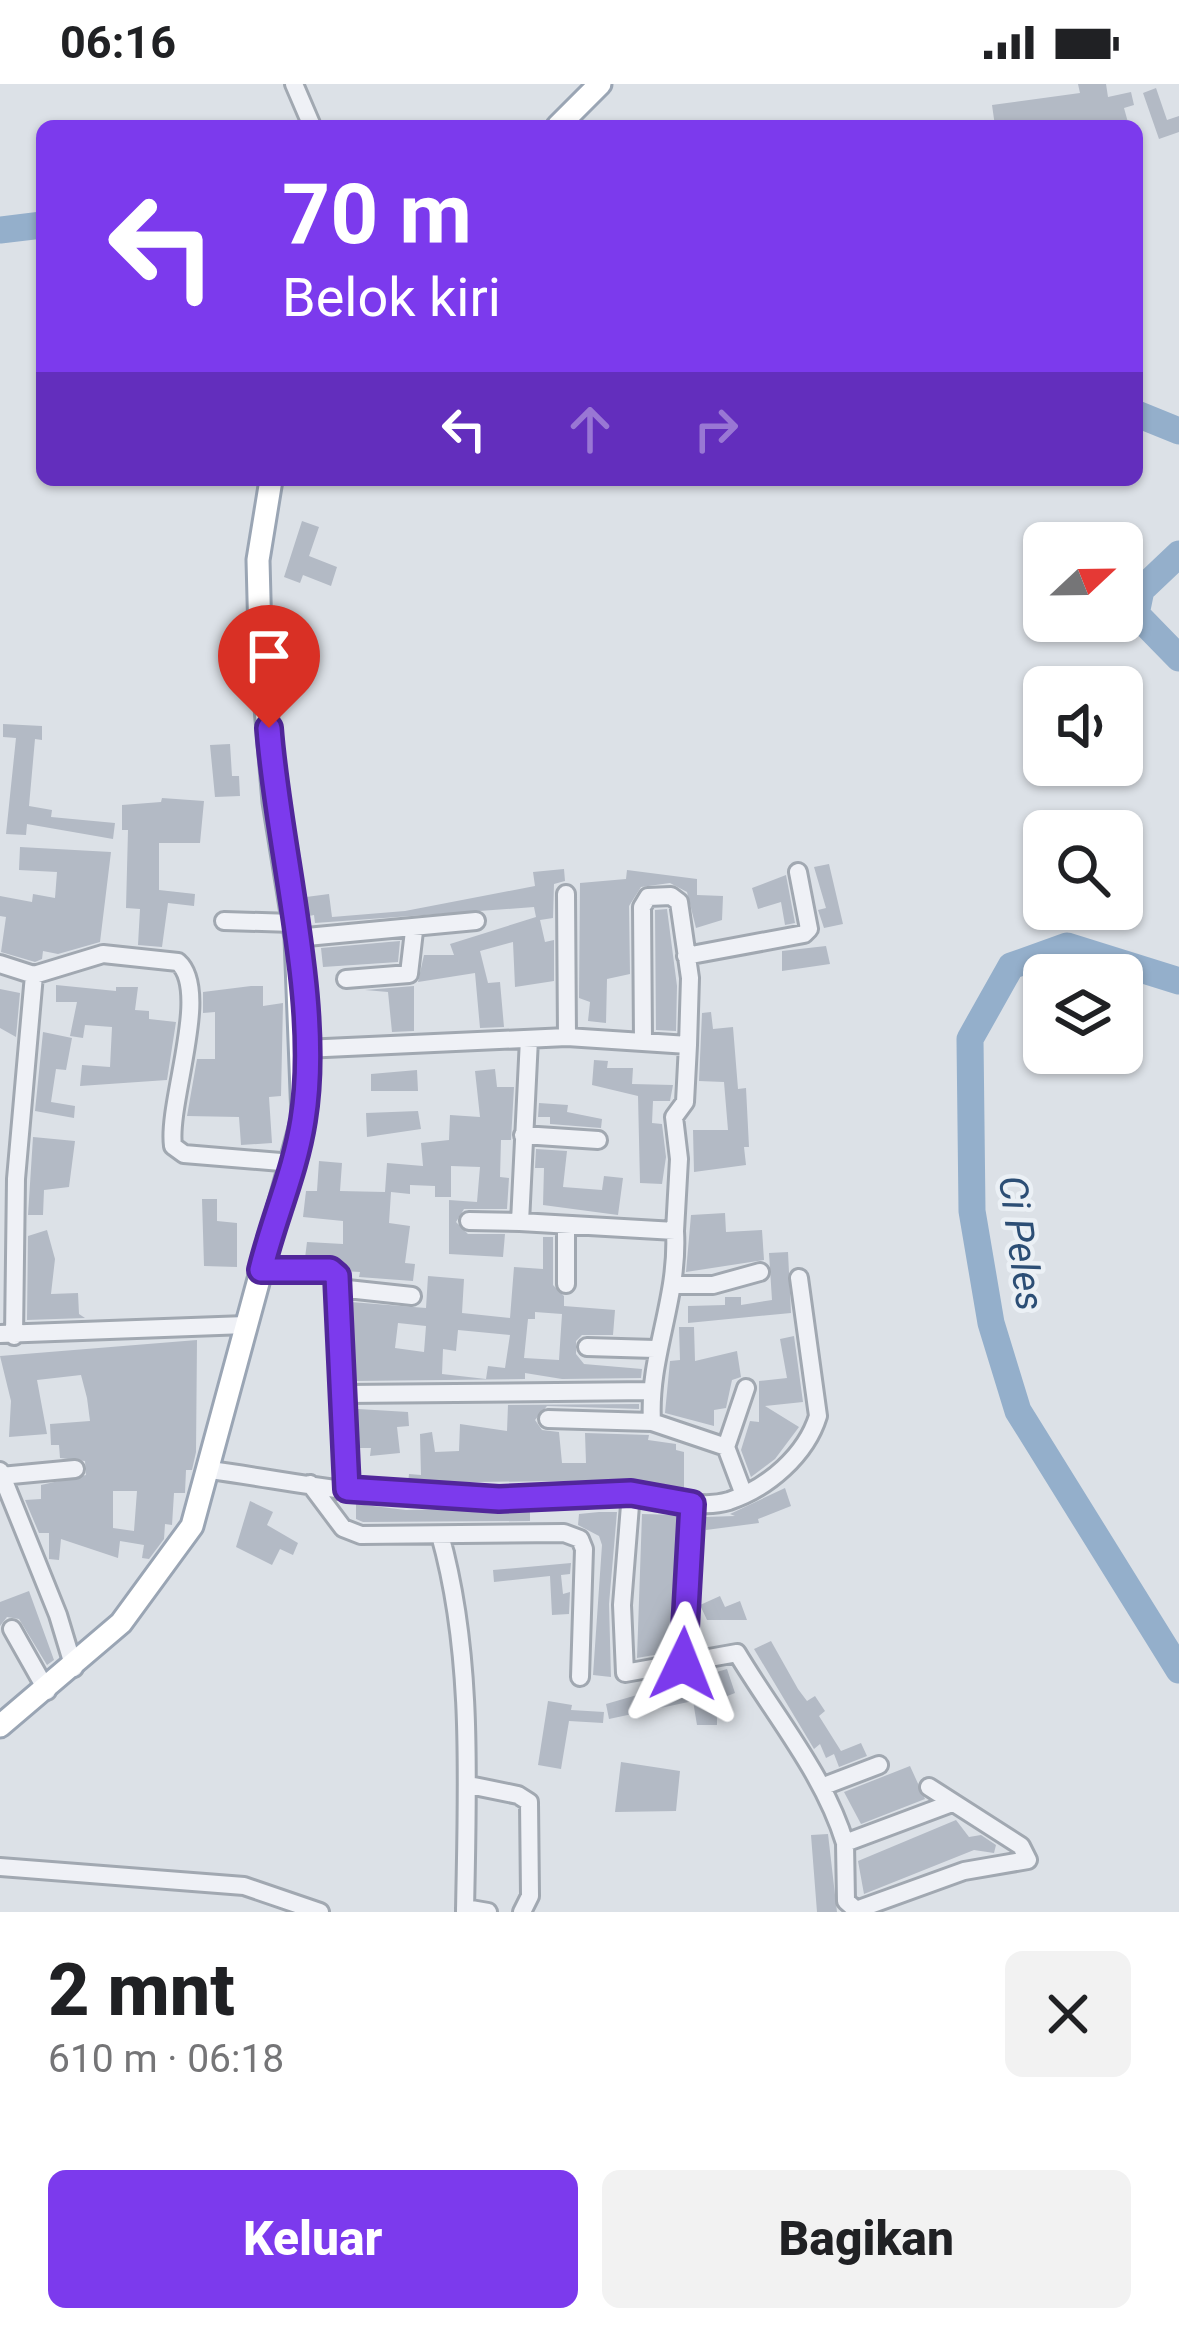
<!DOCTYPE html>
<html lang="id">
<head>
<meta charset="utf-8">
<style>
	:root { --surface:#fff; --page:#f2f2f2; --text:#202124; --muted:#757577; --accent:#7c3aed }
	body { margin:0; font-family:Roboto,sans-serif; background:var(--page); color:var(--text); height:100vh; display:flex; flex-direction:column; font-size:45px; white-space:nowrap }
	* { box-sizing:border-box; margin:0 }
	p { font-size:39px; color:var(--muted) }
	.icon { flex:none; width:66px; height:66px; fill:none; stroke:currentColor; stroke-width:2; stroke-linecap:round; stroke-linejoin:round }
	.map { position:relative; height:1828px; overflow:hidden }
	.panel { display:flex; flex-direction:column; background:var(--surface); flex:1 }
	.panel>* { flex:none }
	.hud { position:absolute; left:36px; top:36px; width:1107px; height:366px; border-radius:18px; box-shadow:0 3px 9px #0004; background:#7c3aed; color:#fff; overflow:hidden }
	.needle { width:78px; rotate:68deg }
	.fabs { position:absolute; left:1023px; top:438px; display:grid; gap:24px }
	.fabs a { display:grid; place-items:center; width:120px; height:120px; border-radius:18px; background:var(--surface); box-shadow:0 3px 9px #0004; font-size:60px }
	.pin { position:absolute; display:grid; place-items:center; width:102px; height:102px; color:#fff; margin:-123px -51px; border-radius:50% 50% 50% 0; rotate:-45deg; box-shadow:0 0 12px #0007 }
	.pin .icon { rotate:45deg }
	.me { position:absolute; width:132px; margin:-66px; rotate:2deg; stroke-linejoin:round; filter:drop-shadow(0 0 9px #0008) }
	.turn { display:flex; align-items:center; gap:42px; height:252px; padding:0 48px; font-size:54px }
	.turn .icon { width:156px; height:156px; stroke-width:2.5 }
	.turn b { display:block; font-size:84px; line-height:102px }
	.lanes { display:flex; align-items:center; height:114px; padding:0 48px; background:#0003; justify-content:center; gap:60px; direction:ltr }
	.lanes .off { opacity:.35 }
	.round { display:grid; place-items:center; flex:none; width:126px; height:126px; border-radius:18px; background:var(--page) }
	.head { display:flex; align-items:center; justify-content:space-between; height:204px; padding:0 48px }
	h1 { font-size:72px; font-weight:800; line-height:90px }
	.action { display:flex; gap:24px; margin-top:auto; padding:24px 48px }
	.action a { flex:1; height:138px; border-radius:18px; background:var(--accent); color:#fff; font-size:48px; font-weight:800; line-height:138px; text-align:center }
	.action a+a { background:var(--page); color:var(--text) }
	.status { display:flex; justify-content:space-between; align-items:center; height:84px; padding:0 60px; background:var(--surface); direction:ltr }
	.status svg { height:33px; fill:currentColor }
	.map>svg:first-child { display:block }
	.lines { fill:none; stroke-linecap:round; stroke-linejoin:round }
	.river { stroke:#94afcb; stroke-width:27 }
	.building { fill:#b3bac5; fill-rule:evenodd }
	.minor-casing { stroke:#a1a8b1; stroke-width:22 }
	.major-casing { stroke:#9aa5b4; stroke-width:27 }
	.minor { stroke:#eff1f6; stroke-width:16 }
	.major { stroke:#fff; stroke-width:21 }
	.route-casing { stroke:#51269a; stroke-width:30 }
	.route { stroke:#7c3aed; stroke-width:21 }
	.labels { text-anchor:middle; stroke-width:9; stroke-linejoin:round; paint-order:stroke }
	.water-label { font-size:39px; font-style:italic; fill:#2c4e75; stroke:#ebf0f5 }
</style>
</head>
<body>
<div class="status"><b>06:16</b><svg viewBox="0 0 49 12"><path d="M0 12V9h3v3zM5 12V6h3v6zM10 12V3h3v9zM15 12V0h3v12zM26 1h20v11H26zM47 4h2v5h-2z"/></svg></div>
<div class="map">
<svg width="1179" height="1828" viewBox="0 0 1179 1828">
	<rect width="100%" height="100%" fill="#dce1e7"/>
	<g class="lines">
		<path class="river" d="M0,146L42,141
			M1137,330L1179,347
			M1179,470L1141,506L1136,530L1179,574
			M1179,897L1067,862L1011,882L970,955L972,1127L991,1239L1018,1327L1179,1586"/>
	</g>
	<path class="building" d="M1078,0H1106L1108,13L1131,8L1134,21L1124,24L1129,42H995L992,21L1080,9Z
		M1156,4L1167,36L1179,32V48L1159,55L1143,9Z
		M302,437L319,443L309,472L337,483L331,502L303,491L300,499L284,493Z
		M3,640L42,642V656L35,655L29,722L52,726L51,733L115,739L113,755L27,740L26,751L6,750L16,654L3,653Z
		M230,660L232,692H239L240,712L215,713L210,661Z
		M162,714L204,717L200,759H159V806L195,810L194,822L168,819L162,863L138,861L140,825L126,824L128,746H122V721L161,718Z
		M20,763L111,768L100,858L58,870L43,867L42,875L35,878L1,868L6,833L0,832V812L32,818L33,810L55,814L57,788L19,786Z
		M829,780L843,840L824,844L818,826L826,824L814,783Z
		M564,785L565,797L554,800L553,834L540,836L545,858L554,856V897L515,903L513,858L480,867L488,899L500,898L504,943L480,944L475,889L418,898L424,871H454L450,860L536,833L534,823L315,839L314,831L309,832L306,813L329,810L332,833L405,827L535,802L533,788Z
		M627,786L697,795V811L723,812L722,836L696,844L687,808L670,799L641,803L629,822L630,890L607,895L606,939L588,937L590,918L579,914L580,799L626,795Z
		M786,791L795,839L785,841L781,818L758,825L752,804Z
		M667,825L677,902L676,947L656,946L655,826Z
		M400,857L398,878L323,883L321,864Z
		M826,862L830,880L782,887V867Z
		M56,901L116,907V903H138L135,926L149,927V935L176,938L167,996L80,1002L82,981L110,983L112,943L85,941L83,954L70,952L77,918H56Z
		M251,902H263V922L283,919L281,1012L269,1013L272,1059L241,1061L239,1033L187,1032L197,975H215V928L203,929V908Z
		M414,902V947L392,948L388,908L365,906Z
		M0,905L20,909L16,953L0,944Z
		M711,928L713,945L733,943L738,1005L746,1004L749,1063H744L746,1081L694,1088L693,1046H728L724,998L699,997L702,929Z
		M43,948L72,954L66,986L56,985L51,1018L75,1022L74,1034L35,1027Z
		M594,976L608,977L607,984H633L632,1000L673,1001L670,1017H653L652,1039L662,1040L666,1073L662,1100L640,1099L638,1012L592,1001Z
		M495,985L497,1003H514L511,1056H501L500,1093L509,1094L507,1125H464L456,1138L468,1150H505L503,1173L449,1170V1116L477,1118L480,1083L451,1082V1113H435V1102L410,1101V1110L391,1108L389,1139L410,1142L405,1179L415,1180L413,1197L359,1193L360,1188L344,1187L336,1176L305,1174L307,1158L343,1160V1137L303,1133L306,1107H317L319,1077L342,1079L340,1107L385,1108L387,1079L423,1082L421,1059L449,1056L450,1031L480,1033L475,987Z
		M417,986L418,1007H371V990Z
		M539,1019L568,1021L567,1028L602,1035L601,1044L550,1040V1033H538Z
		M418,1027L421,1045L367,1053L366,1029Z
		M33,1053L75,1057L69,1103L44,1106L43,1131H28Z
		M536,1065L567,1067L563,1103L602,1106L604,1092L623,1094L618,1131L543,1121L544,1084H535Z
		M202,1115H217V1137L237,1139V1183L204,1182Z
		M725,1129L726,1148L762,1146L764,1176L686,1188L691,1131Z
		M47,1146L55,1175L51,1210L78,1209L79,1230L85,1234L27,1236L28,1152Z
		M543,1153H553V1201L564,1212V1222L615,1226L613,1251H582L576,1257V1270L584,1280L642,1285L641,1294L562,1295L525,1289V1295L355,1297L351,1218L426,1224L428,1192L464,1195L462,1229L510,1234L514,1183L543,1185ZM535,1228L562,1230L559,1276L524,1274L528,1235H535ZM398,1239L426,1242L424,1268L395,1264ZM458,1246L510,1251L505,1284L488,1282L486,1295L442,1290L443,1265L456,1267Z
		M788,1168L791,1229L688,1239V1222L725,1221V1213H741V1221L772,1216L769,1169Z
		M679,1243H694L695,1277L737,1267L741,1293L732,1296L726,1324L714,1326V1342L665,1329L670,1277L680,1276Z
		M794,1252L803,1318L765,1322L799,1343L775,1375L751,1393L741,1366L750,1337L759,1338V1297L787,1294L780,1255Z
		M197,1256L196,1368L192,1386H186L185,1409H174L172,1441L165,1440L164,1455L149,1475L142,1474L144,1461L120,1457L118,1474L61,1455L59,1476L49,1475V1449H39L25,1416L41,1415V1401L86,1391L85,1377L60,1374L59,1361H51L50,1340L90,1337L87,1314L81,1291L37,1296L47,1350L9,1353L11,1317L0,1272ZM113,1407H137L134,1447L113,1444Z
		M639,1320V1325L547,1322L535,1336L542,1346L559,1348L562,1379H586L585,1349L649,1351L648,1356L676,1360V1366L684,1368V1405L630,1396L408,1399L409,1390L421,1391L420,1350L432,1348L435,1368L459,1367L460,1340L507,1347L508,1321Z
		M358,1325L408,1328L409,1342L397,1343L400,1369L370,1372L371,1364H358Z
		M785,1404L791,1422L758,1435L759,1439L706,1446L705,1433L735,1432L730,1430Z
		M250,1417L273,1428L267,1441L298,1459L293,1471L280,1465L272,1481L236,1463Z
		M356,1420L406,1426L530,1424V1437L363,1438L356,1435Z
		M599,1428H617L609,1520L611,1593L593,1591L602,1461L599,1452L578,1441L579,1430Z
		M642,1430L679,1431L671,1568L637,1574Z
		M571,1479L570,1490L561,1491L563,1510L570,1508L569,1530L552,1531L550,1492L494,1498L493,1486Z
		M29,1507L54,1576L47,1581L19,1535L7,1533L0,1542V1518Z
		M720,1512L725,1523L740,1517L747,1536H707L700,1521Z
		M771,1557L798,1605L807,1617L815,1612L825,1627L819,1632L841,1667L861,1659L867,1672L839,1683L834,1670L826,1674L820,1660L814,1665L754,1565Z
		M727,1585L735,1609L717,1616V1641H697L693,1617L609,1635L606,1620Z
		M548,1617L572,1621L571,1626L604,1628L603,1639L569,1637L561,1685L538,1681Z
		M621,1678L680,1687L676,1727L615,1728Z
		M910,1682L925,1715L861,1740L844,1708Z
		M956,1736L969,1753L981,1751L996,1761L994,1769L974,1766L864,1810L858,1777Z
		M828,1750L837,1828H817L811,1751Z"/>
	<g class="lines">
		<g class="minor-casing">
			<path id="minor" d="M294,0L312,42
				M566,810L567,953
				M224,837L293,839
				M296,854L476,837
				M686,872L804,850L809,845L798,788
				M0,880L34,891L103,870L178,878C211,907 167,1018 173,1062L184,1070L293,1079
				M346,895L409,890L414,847
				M529,955L520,1138L675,1147C679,1215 648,1272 652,1338L726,1363L744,1411
				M304,965L567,953L688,961L690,894L679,818L671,812L648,813L642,823L643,956
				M523,1051L598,1056
				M469,1137L520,1138
				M675,1147L679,1075L674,1033L685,1018L688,961
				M261,1186L330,1187L338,1204L412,1212
				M566,1200V1141
				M674,1201H713L760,1188
				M338,1204L347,1405
				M0,1250L246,1241
				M14,1252L16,1095L34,891
				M587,1263L655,1265
				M345,1310L652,1307
				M548,1335L652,1338
				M726,1363L746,1304
				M210,1386C270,1394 331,1407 392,1411C471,1417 550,1409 630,1409C662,1410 696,1427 729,1417C768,1404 806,1371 818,1332L799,1194
				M0,1387L58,1531L74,1584
				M1,1392L75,1385
				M310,1400L343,1444L361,1451L564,1449L580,1455L584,1465L580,1593
				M631,1409L622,1521L625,1589L737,1569C774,1631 824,1690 845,1759L952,1719
				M440,1451C474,1571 467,1704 465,1828
				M12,1545L47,1607
				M683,1580L692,1420
				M469,1701L518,1711L529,1718L530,1812L522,1828
				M824,1702L879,1681
				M845,1759L846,1817L856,1826L964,1787L1028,1776L1021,1762L929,1703
				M0,1783L244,1802L320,1828
				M465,1824L488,1828"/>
		</g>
		<g class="major-casing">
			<path id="major" d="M558,42L600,0
				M0,1642L121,1539L192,1442L303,1033L296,854L274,718L260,553L258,476L271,396"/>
		</g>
		<use href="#minor" class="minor"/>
		<use href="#major" class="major"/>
	</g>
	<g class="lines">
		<g class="route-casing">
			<path id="route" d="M269,644C278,765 322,919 303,1036C295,1088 273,1136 261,1186H330L337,1192L347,1405L499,1415L631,1409L692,1420L683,1580"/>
		</g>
		<use href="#route" class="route"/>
	</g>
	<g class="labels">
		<g class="water-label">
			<text transform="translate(1022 1159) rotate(82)" y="14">Ci Peles</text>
		</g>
	</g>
</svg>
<div class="fabs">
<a><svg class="needle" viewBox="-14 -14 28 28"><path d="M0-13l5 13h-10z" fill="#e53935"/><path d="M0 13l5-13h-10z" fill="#757577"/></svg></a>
<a><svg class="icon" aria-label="sound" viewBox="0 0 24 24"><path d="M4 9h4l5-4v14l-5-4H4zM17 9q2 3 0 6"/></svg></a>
<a><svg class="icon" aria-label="search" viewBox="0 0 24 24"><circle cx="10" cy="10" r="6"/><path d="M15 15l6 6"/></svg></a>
<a><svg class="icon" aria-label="layers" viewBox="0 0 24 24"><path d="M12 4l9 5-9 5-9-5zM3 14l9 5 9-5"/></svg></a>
</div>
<div class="pin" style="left:269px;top:644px;background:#d93025"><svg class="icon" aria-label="arrive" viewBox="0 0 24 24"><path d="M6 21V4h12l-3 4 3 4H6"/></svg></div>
<svg class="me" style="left:683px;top:1580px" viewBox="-20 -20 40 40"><path d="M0-17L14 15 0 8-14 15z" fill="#7c3aed" stroke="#fff" stroke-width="4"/></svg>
<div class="hud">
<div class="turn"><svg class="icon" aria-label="left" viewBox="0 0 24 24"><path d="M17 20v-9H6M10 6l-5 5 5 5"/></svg><div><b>70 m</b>Belok kiri</div></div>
<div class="lanes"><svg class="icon" aria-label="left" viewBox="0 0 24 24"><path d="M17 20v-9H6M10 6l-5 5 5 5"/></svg><svg class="icon off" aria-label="ahead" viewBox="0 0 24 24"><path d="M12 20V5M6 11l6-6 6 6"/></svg><svg class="icon off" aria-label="right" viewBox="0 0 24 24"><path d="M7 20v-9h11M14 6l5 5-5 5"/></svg></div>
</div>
</div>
<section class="panel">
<div class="head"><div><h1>2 mnt</h1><p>610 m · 06:18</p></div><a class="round"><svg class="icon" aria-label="close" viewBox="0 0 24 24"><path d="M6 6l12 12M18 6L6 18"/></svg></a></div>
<div class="action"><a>Keluar</a><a>Bagikan</a></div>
</section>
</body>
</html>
